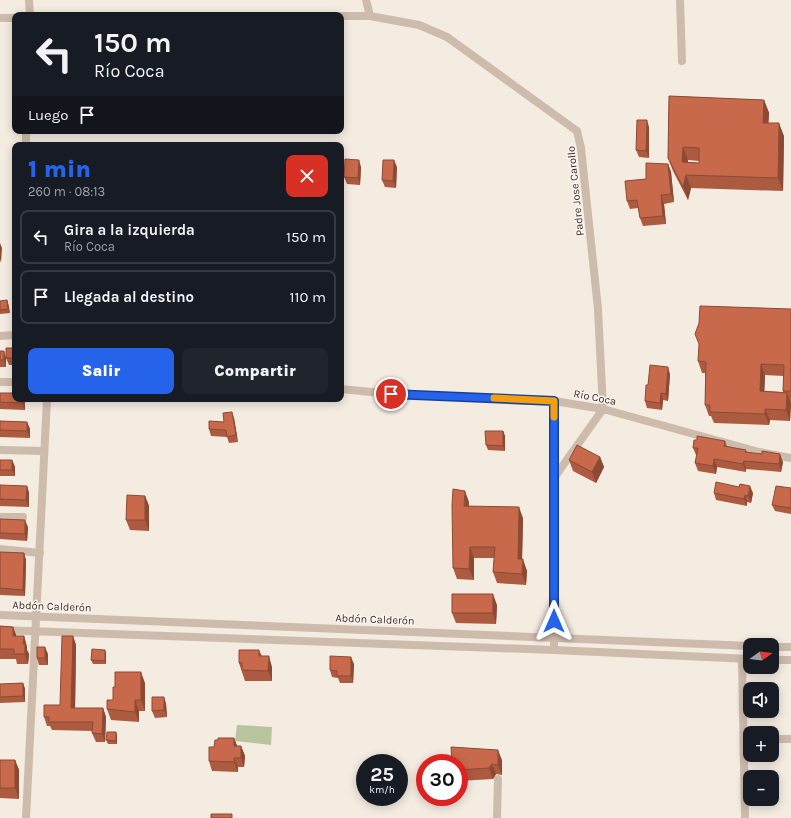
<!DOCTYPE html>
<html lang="es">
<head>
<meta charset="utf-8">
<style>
	:root { --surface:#171b24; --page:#20242c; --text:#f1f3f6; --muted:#9ea1a6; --line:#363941; --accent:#2563eb }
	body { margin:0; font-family:Karla,sans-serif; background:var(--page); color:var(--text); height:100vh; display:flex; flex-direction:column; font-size:15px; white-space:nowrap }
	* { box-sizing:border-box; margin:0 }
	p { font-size:13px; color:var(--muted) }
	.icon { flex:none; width:22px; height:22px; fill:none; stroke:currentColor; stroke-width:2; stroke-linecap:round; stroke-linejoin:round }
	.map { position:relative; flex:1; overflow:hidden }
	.details { position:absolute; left:12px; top:142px; width:332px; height:260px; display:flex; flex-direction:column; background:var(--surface); border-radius:8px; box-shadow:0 2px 10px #0003 }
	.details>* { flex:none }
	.hud { position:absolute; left:12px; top:12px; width:332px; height:122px; border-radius:8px; box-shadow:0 2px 10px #0003; background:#171b24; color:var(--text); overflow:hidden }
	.needle { width:26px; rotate:75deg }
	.controls { position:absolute; left:743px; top:638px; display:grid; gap:8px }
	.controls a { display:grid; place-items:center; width:36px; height:36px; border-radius:8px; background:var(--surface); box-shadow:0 2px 10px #0003; font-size:20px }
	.speed { position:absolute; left:356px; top:754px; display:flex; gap:8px; font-size:20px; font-weight:700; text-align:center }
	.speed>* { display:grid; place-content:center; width:52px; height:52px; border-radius:50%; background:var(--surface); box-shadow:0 2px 10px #0003; line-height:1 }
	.speed small { font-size:10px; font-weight:400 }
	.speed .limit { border:6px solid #d22; background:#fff; color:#111 }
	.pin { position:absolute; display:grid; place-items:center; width:34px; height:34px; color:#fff; margin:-17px; border:2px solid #fff; border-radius:50%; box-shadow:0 1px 4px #0007 }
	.me { position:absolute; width:44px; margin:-22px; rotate:0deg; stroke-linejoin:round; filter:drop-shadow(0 0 3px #0008) }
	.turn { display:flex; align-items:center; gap:14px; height:84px; padding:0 16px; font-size:18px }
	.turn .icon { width:52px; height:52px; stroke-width:2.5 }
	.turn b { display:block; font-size:28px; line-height:34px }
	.then { display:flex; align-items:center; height:38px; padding:0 16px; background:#0003; gap:8px; font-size:15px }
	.round { display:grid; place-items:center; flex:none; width:42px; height:42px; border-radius:8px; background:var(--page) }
	.overview { display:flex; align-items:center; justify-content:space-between; height:68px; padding:0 16px }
	h1 { font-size:24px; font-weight:800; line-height:30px; color:var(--accent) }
	.cta { display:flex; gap:8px; margin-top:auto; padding:8px 16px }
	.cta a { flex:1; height:46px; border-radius:8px; background:var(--accent); color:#fff; font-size:16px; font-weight:800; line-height:46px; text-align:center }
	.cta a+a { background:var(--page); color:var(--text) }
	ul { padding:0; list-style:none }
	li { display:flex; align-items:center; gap:12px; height:54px; margin:0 8px 6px; padding:0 8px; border:2px solid var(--line); border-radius:8px }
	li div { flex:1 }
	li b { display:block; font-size:15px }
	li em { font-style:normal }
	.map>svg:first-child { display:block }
	.green { fill:#b8c4a0 }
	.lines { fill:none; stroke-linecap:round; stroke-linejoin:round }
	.street { stroke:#cdbbac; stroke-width:8 }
	.wall { fill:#ac5a40; fill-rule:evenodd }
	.shaded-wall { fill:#8c4a34 }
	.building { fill:#c8694b; stroke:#8c4a34; fill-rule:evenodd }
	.route-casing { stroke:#184099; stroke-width:10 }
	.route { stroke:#2563eb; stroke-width:7 }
	.slow { stroke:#f59e0b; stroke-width:7 }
	.labels { text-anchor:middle; stroke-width:3; stroke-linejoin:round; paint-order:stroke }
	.street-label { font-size:11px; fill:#3b302b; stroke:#fbf5ee }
</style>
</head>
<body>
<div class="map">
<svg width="791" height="818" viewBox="0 0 791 818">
	<rect width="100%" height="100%" fill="#f4ebe1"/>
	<path class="green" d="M237,725L272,727L271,745L235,741Z"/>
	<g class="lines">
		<path class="street" d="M29,0L30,15
			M366,0L370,16
			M680,0L682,61
			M341,16H370L419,25L447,37L577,131L581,148L598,309L603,409L554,478
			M0,18H15
			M26,145V131
			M0,336L15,335
			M0,382H15
			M341,389L391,394L554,401L603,409L759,452L791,458
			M0,450L44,451
			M0,517H23
			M0,549L40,553
			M0,615L750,646
			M0,630L554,650L750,659
			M772,647H791
			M554,650V401
			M742,659L745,818
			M772,660H791
			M772,739H791
			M26,818L47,399
			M497,818L498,779"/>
	</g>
	<path class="wall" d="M669,96L764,100L769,113L768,123L784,136L783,191L691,188L688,200L673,171L668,158ZM688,160L699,161V163L688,162Z
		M649,127V158L639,157L636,150Z
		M668,164L671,172L674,202L664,204L666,224L643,226L640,218L638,208L630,209L627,201L646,179Z
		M361,167L360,185L347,184L344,177Z
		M397,167L396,188L385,187L382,180Z
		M7,300L8,303L10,313L0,314V301Z
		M791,309V403L790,421L770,420L769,425L714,423L711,416H709L705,405V373H702L698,361ZM765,375L784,376L783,392L764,391Z
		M15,348V365H9L6,358V367H0V351L6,357Z
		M670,374L668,401L663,400L662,410L647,408L645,401L648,385Z
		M0,393L25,400V410L0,409Z
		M234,418L238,442L229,443L227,437L211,436L209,429L224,422Z
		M0,421L27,422L30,429V438L0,437Z
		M503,431L505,436V451L488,450L486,445Z
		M725,441L727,446L783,462L781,472L746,469V472L717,467L716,474L698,471L695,463L697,456L696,455L693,448Z
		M600,457L604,467L596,483L573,471L569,460Z
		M0,460H12L15,467V476H0Z
		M0,486H27L29,493V507L0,506Z
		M791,488V514L775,511L772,505Z
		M714,493H753L751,503L747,502V506L716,500Z
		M145,496L149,506V531L130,530L126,520Z
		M469,502V506L523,518L522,559L527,571L526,585L497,583L493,572L494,558H474V580L457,579L453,568Z
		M0,519L28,527L27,541L0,539Z
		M0,552L24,553L26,560L25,596L0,595Z
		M497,605L496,624L456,623L452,613Z
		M0,626L13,627L16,636H24L27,647V650L29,654L28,664H17L16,659H0Z
		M73,636L76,645L75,708H103L106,717L105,742H96L92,733L93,731L52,730L50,726H47L44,717L60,705Z
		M259,650L262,656L272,667V681H245L239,663Z
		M106,653V664H93L91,660Z
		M48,654V665H39L37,658Z
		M354,664L353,683H340L338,678L332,677L330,670Z
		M23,683L25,689V702L0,703V684Z
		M145,683V711H139V722L111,720L107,709L113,700L115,687Z
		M164,697L166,704L167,717L155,718L152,711Z
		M117,735V744H108L106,740Z
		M234,738L237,746H241L245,756L244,767H238V772L212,771L209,761L214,747Z
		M0,760H15L19,770V799L0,798Z
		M502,760V775L496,774L493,779L459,781V763Z"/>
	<path class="shaded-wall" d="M764,100L769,113L768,136L763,123Z
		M647,120L649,127V158L646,151Z
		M779,123L784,136L783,191L778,178Z
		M683,147L688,160L687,176L682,162Z
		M359,160L361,167L360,185L358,178Z
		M394,160L397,167L396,188L393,181Z
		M668,164L671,172L674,202L671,194Z
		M686,175L691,188L688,200L683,187Z
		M661,195L664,204L666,224L663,216Z
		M0,243L2,248L1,263L0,259Z
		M7,300L8,303L10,313L8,309Z
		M4,351L6,358V367L4,360Z
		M761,364L765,375L764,403L760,391Z
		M668,367L670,374L668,401L666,394Z
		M661,393L663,400L662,410L660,403Z
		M787,393L791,404L790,421L786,410Z
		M22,399H24L25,400V410L22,403Z
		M765,409L770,420L769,425L765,414Z
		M232,412L234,418L238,442L236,435Z
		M27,422L30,429V438L27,431Z
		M503,431L505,436V451L503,446Z
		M780,454L783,462L781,472L779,464Z
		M600,457L604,467L596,483L592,472Z
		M714,459L717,467L716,474L713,466Z
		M12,460L15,467V476L12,470Z
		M744,461L746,469V472L743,464Z
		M27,486L29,493V507L26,500Z
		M750,486L753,493L751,503L748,496Z
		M465,491L469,502L468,517L464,506Z
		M745,495L747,502V506L744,499Z
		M145,496L149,506V531L145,520Z
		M519,507L523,518L522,562L523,559L527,571L526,585L522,574L518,559Z
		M25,520L28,527L27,541L25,534Z
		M470,547L474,558V580L469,569Z
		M24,553L26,560L25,596L23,590Z
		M493,594L497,605L496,624L493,613Z
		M13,627L17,637L13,636Z
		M24,636L27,647V650L29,654L28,664L25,654L23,644Z
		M73,636L76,645L75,716L71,708Z
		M45,647L48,654V665L45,658Z
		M105,650L106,653V664L105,661Z
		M269,656L272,667V681L268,671Z
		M351,657L354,664L353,683L351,676Z
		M141,672L145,683V711L141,700Z
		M23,683L25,689V702L23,696Z
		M164,697L166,704L167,717L164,710Z
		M135,700L139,711V722L135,712Z
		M103,708L106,717L105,742L102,734Z
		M116,732L117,735V744L116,741Z
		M234,738L238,748L234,746Z
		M241,746L245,756L244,767L241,758Z
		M498,750L502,760V775L498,765Z
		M234,758L238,767V772L234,762Z
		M15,760L19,770V799L15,788Z
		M492,764L496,774L493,779L489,768Z"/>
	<path class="building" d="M669,96L764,100L763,123H779L778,178L686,175L683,187L668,158ZM683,147L699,148V163L682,162Z
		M637,120H647L646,151L636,150Z
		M345,159L359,160L358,178L344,177Z
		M383,160H394L393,181L382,180Z
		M646,163L668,164L671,194L661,195L663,216L640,218L637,200L627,201L625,181L646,179Z
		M7,300L8,309L0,310V301Z
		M700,306L791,309V391H783L784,365L761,364L760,391L787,393L786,410L765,409V414L710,412V405H705L706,362L698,361L699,344L695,334L699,323Z
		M6,348H15V358H6Z
		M0,351H4V360H0Z
		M650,365L668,367L666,394L661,393L660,403L645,401L646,385H648Z
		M0,393H15V399H22V403L0,402Z
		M232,412L236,435L227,437L226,430L209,429V421L224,422L223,413Z
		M0,421L27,422V431L0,430Z
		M485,431H503V446L486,445Z
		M697,436L725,441L724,446L746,450L745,452L762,454V451L780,454L779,464L744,461L743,464L714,459L713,466L695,463L698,448H693L694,440H697Z
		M577,445L600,457L592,472L569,460Z
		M0,460H12V470H0Z
		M716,482L739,487L740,484L750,486L748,496L745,495L744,499L714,493Z
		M0,485L27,486L26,500L0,499Z
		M776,486L791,488V508L772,505Z
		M453,489L465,491L464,506L519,507L518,559H523L522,574L493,572L495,547H470L469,569L453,568L452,505Z
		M127,495L145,496V520H126Z
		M0,519L25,520V534L0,533Z
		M0,552L24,553L23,590L0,588Z
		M452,594H493V613H452Z
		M0,626L13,627V636H24L23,644H25V654H14V649H0Z
		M62,636H73L71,708H103L102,734L92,733L93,722H49V717H44V705H60Z
		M37,647H45V658H37Z
		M92,649L105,650V661L91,660Z
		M239,650H259V656H269L268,671L242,670V663H239Z
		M330,656L351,657V676H337V671L330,670Z
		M115,672H141V700H135V712L107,709V700H113V687H115Z
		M23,683V696L0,697V684Z
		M152,697H164V710L152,711Z
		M107,732H116V741L106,740Z
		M218,738H234V746H241V758H234V762L209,761V747H214L215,740H218Z
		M451,747L498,750V765L492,764L489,768L459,770V763H452Z
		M0,760H15V788H0Z
		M211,814H232V818H211Z"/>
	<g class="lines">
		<g class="route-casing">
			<path id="route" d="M391,394L554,401V621"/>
		</g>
		<use href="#route" class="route"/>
		<path class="slow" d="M494,398L554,401V417"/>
	</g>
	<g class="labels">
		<g class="street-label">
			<text transform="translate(575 191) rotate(-96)" y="4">Padre Jose Carollo</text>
			<text transform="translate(595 397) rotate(11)" y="4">Río Coca</text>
			<text transform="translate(52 606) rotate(2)" y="4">Abdón Calderón</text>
			<text transform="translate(375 619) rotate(2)" y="4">Abdón Calderón</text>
		</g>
	</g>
</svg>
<div class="controls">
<a><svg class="needle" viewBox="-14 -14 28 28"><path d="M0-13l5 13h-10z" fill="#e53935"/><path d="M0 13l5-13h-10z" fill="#9ea1a6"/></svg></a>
<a><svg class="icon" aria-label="sound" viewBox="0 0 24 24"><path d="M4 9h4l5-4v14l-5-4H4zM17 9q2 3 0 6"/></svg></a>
<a>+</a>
<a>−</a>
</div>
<div class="speed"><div>25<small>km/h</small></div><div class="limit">30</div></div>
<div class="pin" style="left:391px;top:394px;background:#d93025"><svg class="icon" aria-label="arrive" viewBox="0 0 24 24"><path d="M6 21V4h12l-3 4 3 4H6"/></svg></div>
<svg class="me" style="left:554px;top:621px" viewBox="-20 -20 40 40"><path d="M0-17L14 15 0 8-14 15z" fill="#2563eb" stroke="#fff" stroke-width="4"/></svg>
<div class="hud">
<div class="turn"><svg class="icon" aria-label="left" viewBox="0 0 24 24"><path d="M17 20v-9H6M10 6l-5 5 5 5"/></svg><div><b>150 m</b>Río Coca</div></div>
<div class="then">Luego<svg class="icon" aria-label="arrive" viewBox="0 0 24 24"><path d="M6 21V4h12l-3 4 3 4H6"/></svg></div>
</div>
<section class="details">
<div class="overview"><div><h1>1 min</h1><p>260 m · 08:13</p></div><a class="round" style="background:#d93025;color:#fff"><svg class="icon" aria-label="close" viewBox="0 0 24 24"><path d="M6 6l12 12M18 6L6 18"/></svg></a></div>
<ul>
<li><svg class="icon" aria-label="left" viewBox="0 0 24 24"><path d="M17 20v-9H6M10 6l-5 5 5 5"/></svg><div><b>Gira a la izquierda</b><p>Río Coca</p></div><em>150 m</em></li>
<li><svg class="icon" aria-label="arrive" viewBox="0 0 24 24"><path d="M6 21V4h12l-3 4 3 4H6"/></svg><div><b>Llegada al destino</b></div><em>110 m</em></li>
</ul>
<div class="cta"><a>Salir</a><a>Compartir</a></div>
</section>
</div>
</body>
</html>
